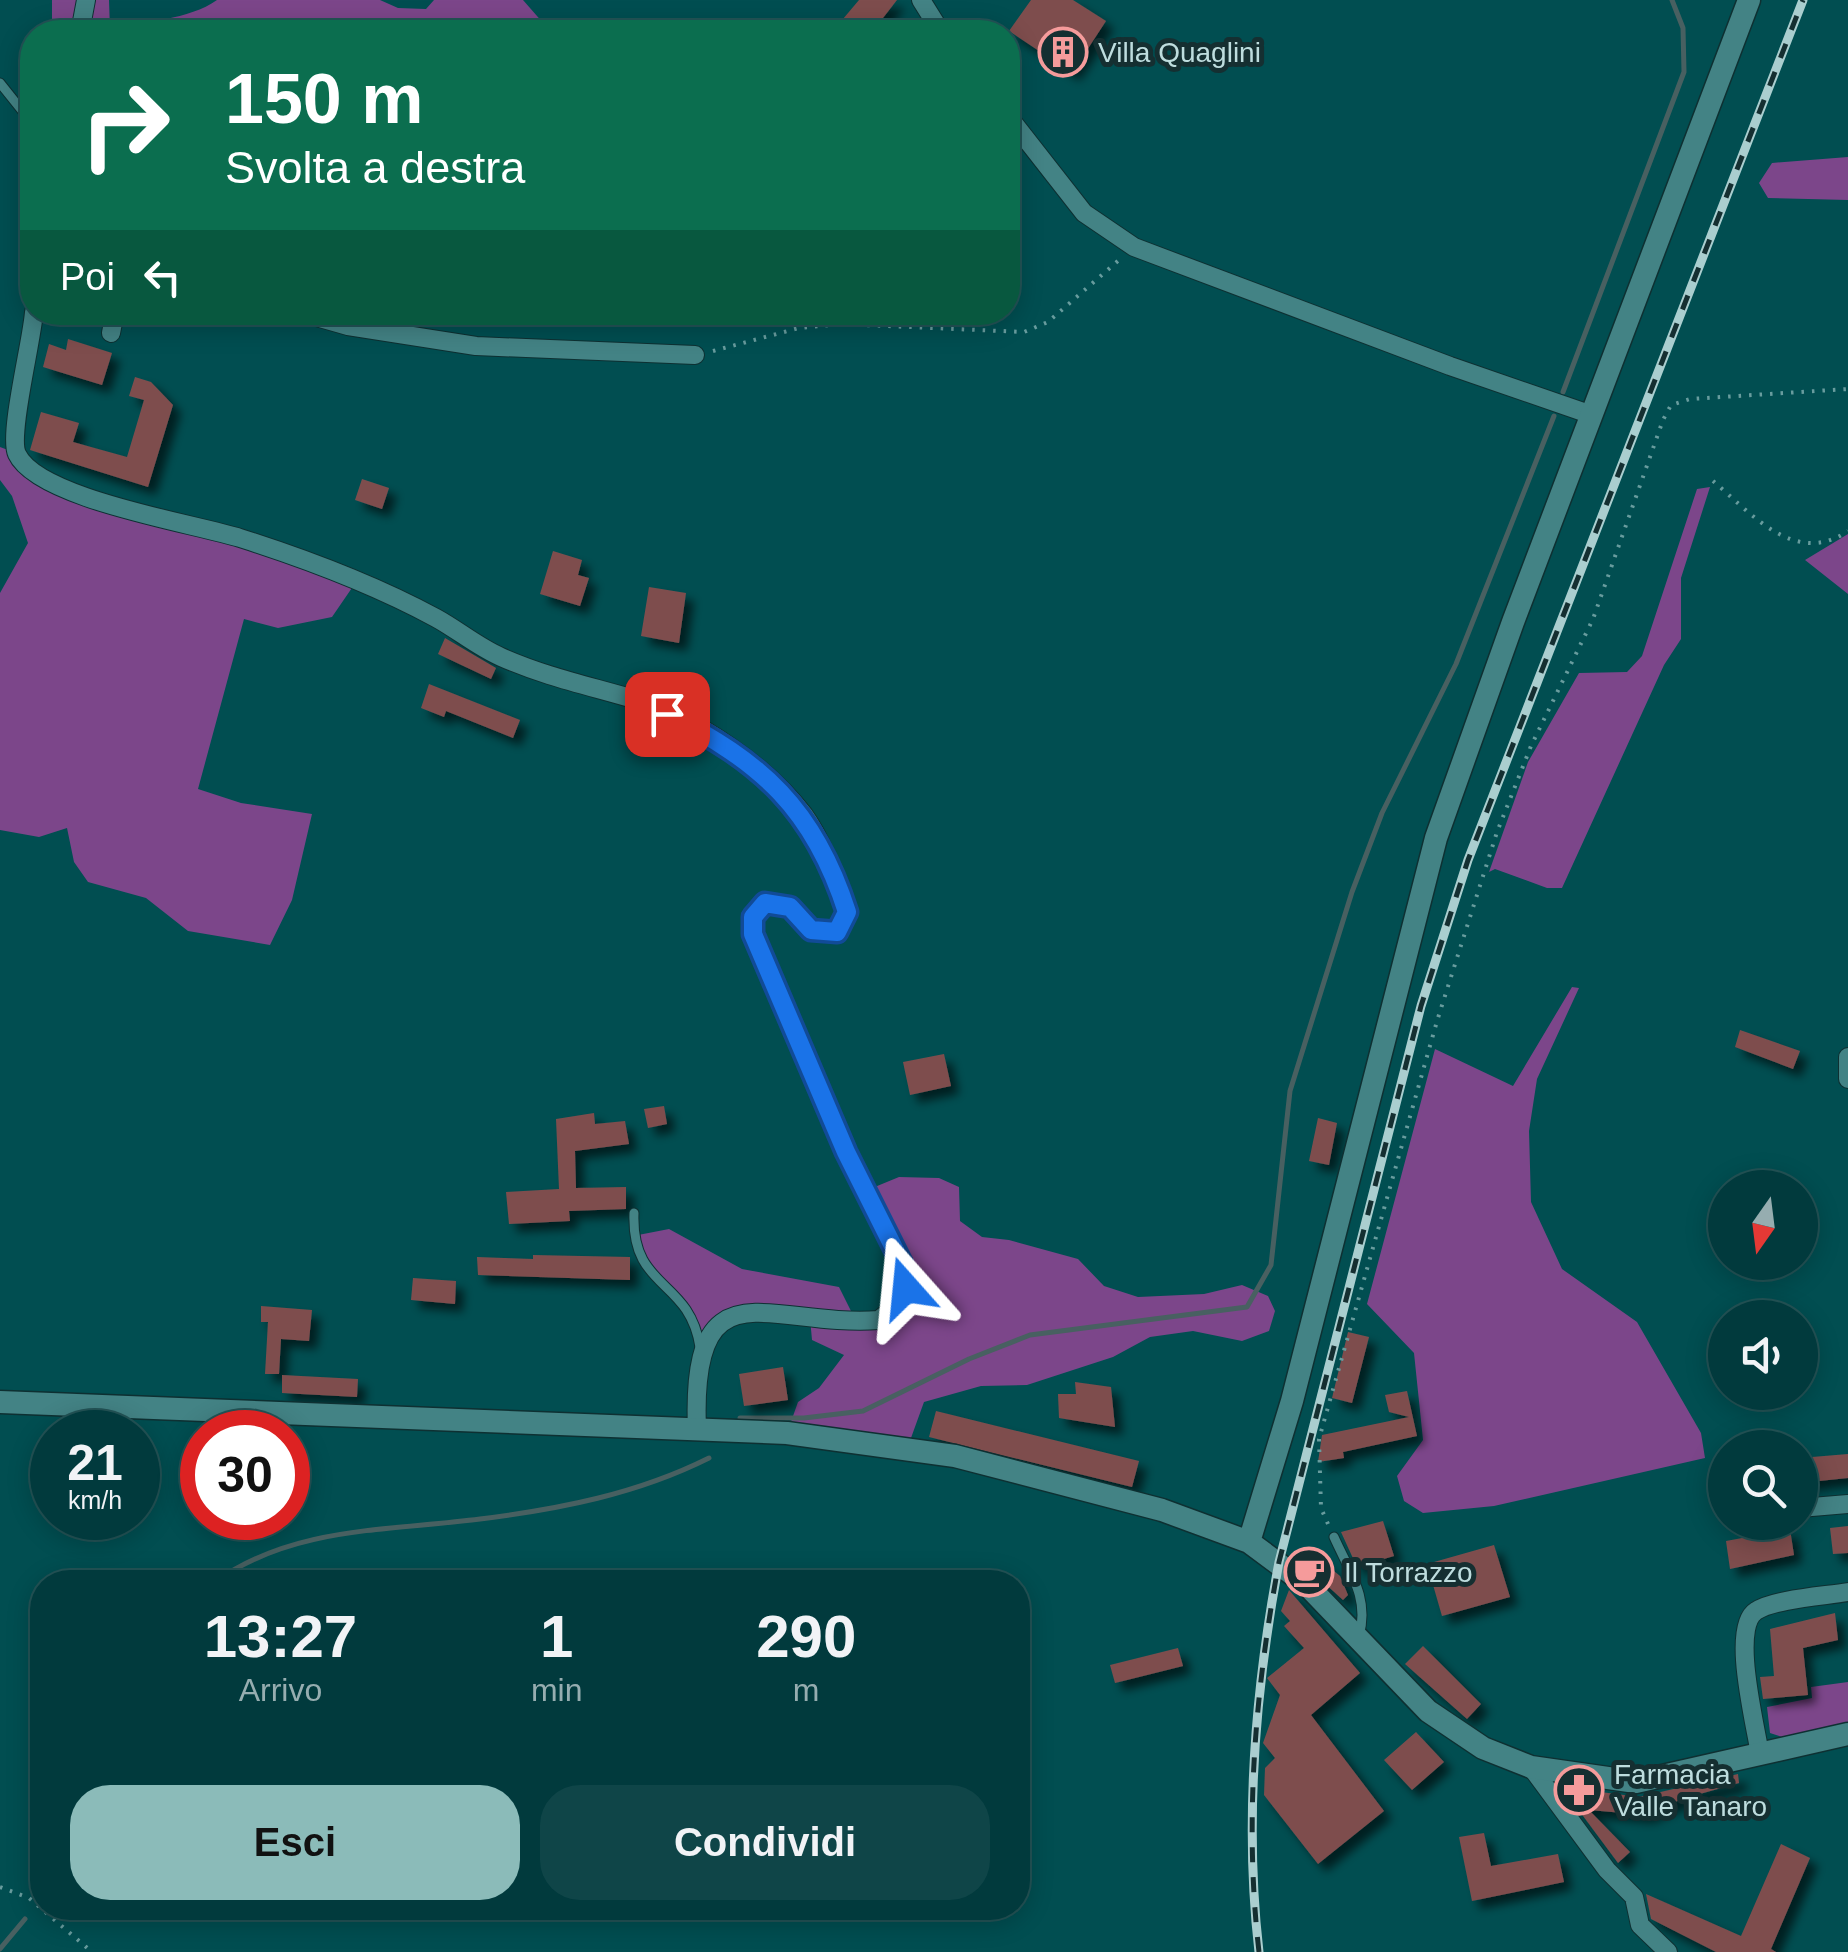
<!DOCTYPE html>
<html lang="it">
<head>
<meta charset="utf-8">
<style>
	:root { --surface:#013a3d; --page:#0f4548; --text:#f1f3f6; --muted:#96adb0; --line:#235457; --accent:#8bbbb9 }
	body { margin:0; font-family:Helvetica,sans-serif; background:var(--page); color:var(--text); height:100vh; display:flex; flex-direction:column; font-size:38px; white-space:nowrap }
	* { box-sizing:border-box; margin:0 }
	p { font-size:32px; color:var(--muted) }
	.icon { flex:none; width:55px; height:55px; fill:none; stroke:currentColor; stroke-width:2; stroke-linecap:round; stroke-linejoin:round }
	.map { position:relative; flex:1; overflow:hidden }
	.panel { position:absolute; left:30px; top:1570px; width:1000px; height:350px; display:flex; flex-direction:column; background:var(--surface); border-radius:40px; box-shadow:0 5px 25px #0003,0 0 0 2px var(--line) }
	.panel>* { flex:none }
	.top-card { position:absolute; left:20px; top:20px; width:1000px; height:305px; border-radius:40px; box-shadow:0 5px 25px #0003,0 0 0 2px var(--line); background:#0b6e4f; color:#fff; overflow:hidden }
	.needle { width:65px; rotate:194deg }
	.buttons { position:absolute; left:1708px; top:1170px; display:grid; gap:20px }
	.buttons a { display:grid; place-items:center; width:110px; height:110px; border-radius:50%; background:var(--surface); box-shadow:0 5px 25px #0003,0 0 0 2px var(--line); font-size:50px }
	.speed { position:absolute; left:30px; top:1410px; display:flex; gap:20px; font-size:50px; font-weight:700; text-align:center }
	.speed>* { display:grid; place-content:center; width:130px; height:130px; border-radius:50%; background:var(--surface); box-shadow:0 5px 25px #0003,0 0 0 2px var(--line); line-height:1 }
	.speed small { font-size:25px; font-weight:400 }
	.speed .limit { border:15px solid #d22; background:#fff; color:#111 }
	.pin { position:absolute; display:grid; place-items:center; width:85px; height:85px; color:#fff; margin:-42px; border-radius:20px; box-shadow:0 5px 15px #0006 }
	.me { position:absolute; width:110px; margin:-55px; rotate:342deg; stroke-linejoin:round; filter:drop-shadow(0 0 8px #0008) }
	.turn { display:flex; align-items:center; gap:35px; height:210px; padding:0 40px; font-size:45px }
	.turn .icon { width:130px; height:130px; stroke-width:2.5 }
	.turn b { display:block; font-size:70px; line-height:85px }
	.then { display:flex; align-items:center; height:95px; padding:0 40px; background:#0003; gap:20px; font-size:38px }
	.eta { display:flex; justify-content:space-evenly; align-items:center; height:170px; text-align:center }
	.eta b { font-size:60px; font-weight:600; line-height:70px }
	.action { display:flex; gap:20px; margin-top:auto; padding:20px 40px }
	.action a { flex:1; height:115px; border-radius:40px; background:var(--accent); color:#111; font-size:40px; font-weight:600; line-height:115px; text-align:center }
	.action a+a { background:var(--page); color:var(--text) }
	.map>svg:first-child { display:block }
	.green { fill:#7c468a }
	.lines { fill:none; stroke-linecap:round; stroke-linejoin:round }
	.stream { stroke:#486061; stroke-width:5 }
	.building { fill:#7e4e4e; filter:url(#shadow) }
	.lane-casing { stroke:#0e3032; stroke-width:11 }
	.street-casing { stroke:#0e3032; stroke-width:20 }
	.secondary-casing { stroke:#0e3032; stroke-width:25 }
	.path { stroke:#689c9e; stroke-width:4; stroke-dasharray:2.5 8; stroke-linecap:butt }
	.lane { stroke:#438385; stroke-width:9 }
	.street { stroke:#438385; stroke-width:18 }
	.secondary { stroke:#438385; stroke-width:22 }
	.rail-casing { stroke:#aacecf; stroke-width:9 }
	.rail { stroke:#152f31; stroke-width:5; stroke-dasharray:15; stroke-linecap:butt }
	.route-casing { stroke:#114b97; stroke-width:25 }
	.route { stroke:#1a73e8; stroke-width:18 }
	.labels { text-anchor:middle; stroke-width:10; stroke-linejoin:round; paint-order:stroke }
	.poi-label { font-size:28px; fill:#beddde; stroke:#152f31; text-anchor:start }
</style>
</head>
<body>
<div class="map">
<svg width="1848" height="1952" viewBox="0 0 1848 1952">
	<defs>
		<filter id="shadow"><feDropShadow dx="8" dy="8" stdDeviation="5" flood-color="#0009"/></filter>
	</defs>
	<rect width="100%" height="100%" fill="#014e51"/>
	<path class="green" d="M52,0H109L110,30C144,21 189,20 217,0H380L398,8L426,9L434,0H523L551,32H52Z
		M1848,157V200L1768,198L1759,183L1772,163Z
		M0,447L16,453L37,476L356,582L332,617L278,628L244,619L198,789L241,803L312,814L292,900L270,945L188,931L146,898L88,882L74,862L67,828L39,837L0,830V593L28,543L12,496L0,480Z
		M1710,487L1681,578V639L1664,665L1562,888H1547L1495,869L1489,872L1528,762L1579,673L1627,672L1642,656L1697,489Z
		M1848,534V594L1805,560Z
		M1572,987L1579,988L1537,1079L1529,1131L1531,1202L1562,1269L1637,1322L1701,1433L1705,1458L1494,1506L1423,1513L1404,1501L1397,1476L1423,1440L1414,1353L1367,1304L1435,1049L1513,1086Z
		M899,1177L939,1178L959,1187L960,1221L982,1237L1009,1240L1078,1259L1104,1286L1138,1297L1204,1294L1242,1285L1268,1296L1275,1311L1269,1331L1242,1341L1193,1331L1150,1337L1113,1357L1027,1385L981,1386L924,1402L907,1449L787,1433L798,1402L819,1388L844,1355L812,1340L810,1318L749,1309L701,1354L688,1311L661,1282L633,1236L669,1229L742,1269L839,1287L856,1321L878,1320L906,1288L865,1191Z
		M1848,1682V1722L1782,1737L1770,1733L1767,1707L1812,1698L1811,1687Z"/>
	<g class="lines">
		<path class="stream" d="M1563,392L1684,72L1683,28L1672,0
			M740,1418H804L863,1411L969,1359L1030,1335L1247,1307L1271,1265L1290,1091L1352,892L1382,813L1456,664L1554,416
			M215,1582C293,1526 388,1531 480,1519C560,1509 637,1494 709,1458
			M37,1885L42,1867
			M0,1949L25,1919"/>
	</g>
	<path class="building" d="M859,0H897L872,32H832Z
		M1031,0H1073L1106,21L1072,73L1009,31Z
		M68,339L112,353L102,385L43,367L49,344L66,350Z
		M135,377L151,382L173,405L148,487L30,450L41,412L79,423L73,442L127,457L144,400L129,396Z
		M362,479L389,488L382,509L355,500Z
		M553,551L582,560L578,575L589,578L580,606L540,594Z
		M649,587L686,593L679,643L641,636Z
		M445,638L496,668L491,679L438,654Z
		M429,684L520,720L513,738L446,711L444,717L421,708Z
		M1740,1030L1800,1051L1793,1069L1735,1047Z
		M944,1054L951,1086L910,1095L903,1062Z
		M664,1106L667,1124L648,1128L644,1109Z
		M594,1113L595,1124L625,1121L629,1144L575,1151L576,1188L626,1187V1209L569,1211L570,1221L509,1224L506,1192L559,1189L556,1119Z
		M1318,1118L1337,1123L1329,1165L1309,1161Z
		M533,1255L630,1257V1280L478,1275L477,1257L533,1259Z
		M413,1278L456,1281L455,1304L411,1300Z
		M261,1306L312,1310L309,1341L281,1339L279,1374H265L268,1322H261Z
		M1348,1332L1369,1337L1352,1403L1332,1398Z
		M783,1367L788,1400L744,1406L739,1374Z
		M282,1375L358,1379L357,1397L282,1393Z
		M1075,1382L1111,1387L1115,1427L1059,1418L1058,1394H1076Z
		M1407,1391L1417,1436L1343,1452L1344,1458L1318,1462L1322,1435L1409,1417L1389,1412L1385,1395Z
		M936,1411L1139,1461L1132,1487L929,1437Z
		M1848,1454V1478L1800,1483V1458Z
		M1383,1521L1394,1556L1357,1567L1341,1532Z
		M1848,1526V1553L1833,1554L1830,1528Z
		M1790,1529L1794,1555L1730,1569L1726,1541Z
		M1494,1545L1510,1597L1442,1616L1427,1564Z
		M1309,1551L1340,1576L1348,1595L1343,1600L1301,1562Z
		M1289,1590L1360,1673L1311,1715L1384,1811L1318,1864L1264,1795L1265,1768L1275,1758L1263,1743L1280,1695L1267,1678L1304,1648L1284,1626L1290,1621L1281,1611Z
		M1835,1613L1838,1640L1803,1648L1808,1695L1763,1699L1760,1677L1774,1676L1770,1629Z
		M1423,1646L1481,1704L1467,1719L1405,1664Z
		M1178,1648L1183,1666L1115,1683L1110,1665Z
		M1416,1732L1444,1762L1412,1790L1384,1760Z
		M1738,1774L1739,1783L1682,1799L1646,1815L1589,1810L1630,1852L1618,1863L1566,1793L1570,1788L1639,1797Z
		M1484,1833L1491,1866L1558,1854L1564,1882L1472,1901L1459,1837Z
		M1781,1844L1810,1858L1771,1949L1776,1952H1716L1651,1919L1646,1894L1741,1936Z"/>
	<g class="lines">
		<g class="lane-casing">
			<path id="lane" d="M0,83L32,123
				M634,1213C631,1291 689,1277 700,1347
				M1334,1537C1349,1571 1370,1598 1359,1636"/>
		</g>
		<g class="street-casing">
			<path id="street" d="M921,0L941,32
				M80,32L86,0
				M1008,116L1084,213L1134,247L1450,366L1592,415
				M32,158V194
				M34,312C32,341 8,435 17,454C38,499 192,523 240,538C306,559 375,585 436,618C458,630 478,647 501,657C546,677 590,686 637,700C697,718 766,766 804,815C824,843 837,880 847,912L837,933L811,931L790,907L765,903L753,917V934L846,1152L902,1264L906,1288L897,1305L879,1320C769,1328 690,1259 697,1430
				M299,312L348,326L476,346L695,355
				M111,333L115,312
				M1848,1057V1079
				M1800,1508L1848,1504
				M1760,1755C1756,1726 1730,1627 1756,1611C1774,1599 1825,1596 1848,1592
				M1531,1767L1607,1870L1634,1897L1640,1925L1668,1952"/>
		</g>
		<g class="secondary-casing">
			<path id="secondary" d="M0,1402L787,1433L955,1456L1162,1510L1249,1542L1307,1585L1428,1711L1483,1748L1531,1767L1636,1782L1848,1734
				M1249,1542L1292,1401L1436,838L1513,622L1749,0"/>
		</g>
		<path class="path" d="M713,351L799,328L841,324L1024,332L1048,322L1119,260
			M1713,481C1752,514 1795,567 1848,531
			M1328,1524L1321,1508L1319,1439L1437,1021L1497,832L1531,746L1593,619L1663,420L1671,405L1690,399L1848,389
			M0,1887L29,1898L92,1952"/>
		<use href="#lane" class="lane"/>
		<use href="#street" class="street"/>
		<use href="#secondary" class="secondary"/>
		<g class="rail-casing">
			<path id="rail" d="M1259,1952C1244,1822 1255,1690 1279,1562L1421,1006L1468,860L1803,0"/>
		</g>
		<use href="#rail" class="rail"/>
	</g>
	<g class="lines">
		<g class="route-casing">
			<path id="route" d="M667,714C762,762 814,809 847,912L837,932L811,930L790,907L765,903L753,917V934L846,1152L902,1264L906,1288"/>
		</g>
		<use href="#route" class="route"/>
	</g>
	<defs>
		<g id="building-ring" transform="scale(2.5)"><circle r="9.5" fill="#152f31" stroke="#f59b9b" stroke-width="1.5"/><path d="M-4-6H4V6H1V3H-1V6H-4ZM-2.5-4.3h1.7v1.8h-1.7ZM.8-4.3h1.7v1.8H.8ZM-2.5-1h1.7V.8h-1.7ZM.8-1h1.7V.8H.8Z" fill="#f59b9b"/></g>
		<g id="cafe-ring" transform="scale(2.5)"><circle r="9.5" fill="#152f31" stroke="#f59b9b" stroke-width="1.5"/><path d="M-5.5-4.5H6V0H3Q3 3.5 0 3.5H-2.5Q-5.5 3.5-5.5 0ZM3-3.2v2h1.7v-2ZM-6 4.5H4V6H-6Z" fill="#f59b9b"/></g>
		<g id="pharmacy-ring" transform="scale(2.5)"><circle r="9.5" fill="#152f31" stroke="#f59b9b" stroke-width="1.5"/><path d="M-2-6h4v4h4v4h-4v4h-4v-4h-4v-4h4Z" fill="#f59b9b"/></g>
	</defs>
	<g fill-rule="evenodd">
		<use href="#building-ring" x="1063" y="52"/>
		<use href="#cafe-ring" x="1309" y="1572"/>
		<use href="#pharmacy-ring" x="1579" y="1790"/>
	</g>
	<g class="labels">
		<g class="poi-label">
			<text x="1098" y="62">Villa Quaglini</text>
			<text x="1344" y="1582">Il Torrazzo</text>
			<text x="1614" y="1784">Farmacia<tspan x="1614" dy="32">Valle Tanaro</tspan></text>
		</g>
	</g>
</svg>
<div class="buttons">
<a><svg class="needle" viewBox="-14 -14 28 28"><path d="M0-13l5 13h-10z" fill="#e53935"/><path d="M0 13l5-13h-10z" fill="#96adb0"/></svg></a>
<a><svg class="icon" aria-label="sound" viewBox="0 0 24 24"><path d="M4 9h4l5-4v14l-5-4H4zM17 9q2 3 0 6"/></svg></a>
<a><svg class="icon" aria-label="search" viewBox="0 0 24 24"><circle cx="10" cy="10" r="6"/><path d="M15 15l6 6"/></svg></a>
</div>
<div class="speed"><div>21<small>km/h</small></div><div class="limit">30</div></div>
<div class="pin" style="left:667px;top:714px;background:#d93025"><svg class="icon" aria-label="arrive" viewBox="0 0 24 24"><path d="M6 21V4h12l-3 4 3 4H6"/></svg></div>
<svg class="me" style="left:906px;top:1288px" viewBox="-20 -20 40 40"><path d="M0-17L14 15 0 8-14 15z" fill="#1a73e8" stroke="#fff" stroke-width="4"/></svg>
<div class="top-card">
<div class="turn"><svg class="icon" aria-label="right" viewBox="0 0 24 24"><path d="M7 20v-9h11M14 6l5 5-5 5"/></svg><div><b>150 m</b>Svolta a destra</div></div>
<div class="then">Poi<svg class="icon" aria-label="left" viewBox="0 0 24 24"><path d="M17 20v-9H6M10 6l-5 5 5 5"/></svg></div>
</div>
<section class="panel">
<div class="eta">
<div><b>13:27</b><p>Arrivo</p></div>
<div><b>1</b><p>min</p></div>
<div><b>290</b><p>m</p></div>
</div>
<div class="action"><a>Esci</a><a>Condividi</a></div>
</section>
</div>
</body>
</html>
